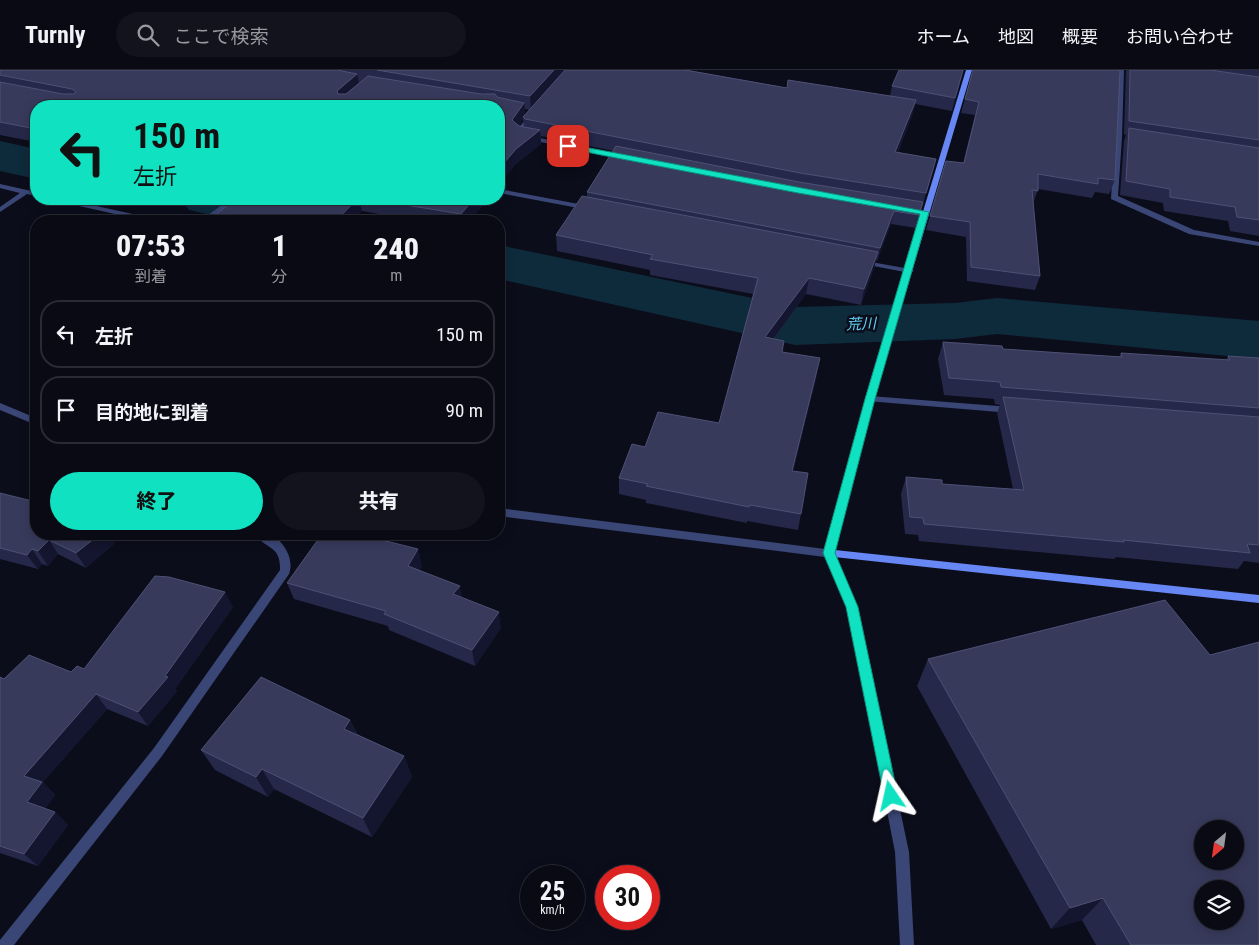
<!DOCTYPE html>
<html lang="ja">
<head>
<meta charset="utf-8">
<style>
	:root { --surface:#090a14; --page:#12131d; --text:#f1f3f6; --muted:#999aa0; --line:#292b34; --accent:#10e1c1 }
	body { margin:0; font-family:"Roboto Condensed","Noto Sans JP",sans-serif; background:var(--page); color:var(--text); height:100vh; display:flex; flex-direction:column; font-size:19px; white-space:nowrap }
	* { box-sizing:border-box; margin:0 }
	p { font-size:16px; color:var(--muted) }
	.icon { flex:none; width:28px; height:28px; fill:none; stroke:currentColor; stroke-width:2; stroke-linecap:round; stroke-linejoin:round }
	.map { position:relative; flex:1; overflow:hidden }
	.sheet { position:absolute; left:30px; top:145px; width:475px; height:325px; display:flex; flex-direction:column; background:var(--surface); border-radius:20px; box-shadow:0 2px 12px #0003,0 0 0 1px var(--line) }
	.sheet>* { flex:none }
	.guide { position:absolute; left:30px; top:30px; width:475px; height:105px; border-radius:20px; box-shadow:0 2px 12px #0003,0 0 0 1px var(--line); background:#10e1c1; color:#111; overflow:hidden }
	.needle { width:32px; rotate:209deg }
	.buttons { position:absolute; left:1194px; top:750px; display:grid; gap:10px }
	.buttons a { display:grid; place-items:center; width:50px; height:50px; border-radius:50%; background:var(--surface); box-shadow:0 2px 12px #0003,0 0 0 1px var(--line); font-size:25px }
	.speed { position:absolute; left:520px; top:795px; display:flex; gap:10px; font-size:25px; font-weight:700; text-align:center }
	.speed>* { display:grid; place-content:center; width:65px; height:65px; border-radius:50%; background:var(--surface); box-shadow:0 2px 12px #0003,0 0 0 1px var(--line); line-height:1 }
	.speed small { font-size:12px; font-weight:400 }
	.speed .limit { border:8px solid #d22; background:#fff; color:#111 }
	.pin { position:absolute; display:grid; place-items:center; width:42px; height:42px; color:#fff; margin:-21px; border-radius:10px; box-shadow:0 2px 8px #0006 }
	.me { position:absolute; width:55px; margin:-28px; rotate:349deg; stroke-linejoin:round; filter:drop-shadow(0 0 4px #0008) }
	.turn { display:flex; align-items:center; gap:18px; height:105px; padding:0 20px; font-size:22px }
	.turn .icon { width:65px; height:65px; stroke-width:2.5 }
	.turn b { display:block; font-size:35px; line-height:42px }
	.eta { display:flex; justify-content:space-evenly; align-items:center; height:85px; text-align:center }
	.eta b { font-size:30px; font-weight:800; line-height:35px }
	.primary-button { display:flex; gap:10px; margin-top:auto; padding:10px 20px }
	.primary-button a { flex:1; height:58px; border-radius:30px; background:var(--accent); color:#111; font-size:20px; font-weight:800; line-height:58px; text-align:center }
	.primary-button a+a { background:var(--page); color:var(--text) }
	ul { padding:0; list-style:none }
	li { display:flex; align-items:center; gap:15px; height:68px; margin:0 10px 8px; padding:0 10px; border:2px solid var(--line); border-radius:20px }
	li div { flex:1 }
	li b { display:block; font-size:19px }
	li em { font-style:normal }
	header { display:flex; align-items:center; gap:30px; box-sizing:border-box; height:70px; padding:0 25px; background:var(--surface); border-bottom:1px solid var(--line) }
	header strong { font-size:24px }
	nav { display:flex; gap:28px; margin-inline-start:auto; font-size:18px }
	.search { width:350px; height:45px; background:var(--page); display:flex; align-items:center; gap:12px; box-sizing:border-box; padding:0 18px; border-radius:28px; color:var(--muted); font-size:19px }
	.map>svg:first-child { display:block }
	.lines { fill:none; stroke-linecap:round; stroke-linejoin:round }
	.river { fill:#0e2b3c; fill-rule:evenodd }
	.street { fill:#3a4776; fill-rule:evenodd }
	.secondary { fill:#6787f4; fill-rule:evenodd }
	.wall { fill:#252848; fill-rule:evenodd }
	.shaded-wall { fill:#14152e }
	.building { fill:#373a5b; stroke:#4e5174; fill-rule:evenodd }
	.route { fill:#10e1c1; stroke:#0a927d }
	.labels { text-anchor:middle; stroke-width:5; stroke-linejoin:round; paint-order:stroke }
	.water-label { font-size:15px; font-style:italic; fill:#5fd4f4; stroke:#0c0d1b }
</style>
</head>
<body>
<header>
<strong>Turnly</strong>
<div class="search"><svg class="icon" aria-label="search" viewBox="0 0 24 24"><circle cx="10" cy="10" r="6"/><path d="M15 15l6 6"/></svg>ここで検索</div>
<nav><a>ホーム</a><a>地図</a><a>概要</a><a>お問い合わせ</a></nav>
</header>
<div class="map">
<svg width="1259" height="875" viewBox="0 0 1259 875">
	<rect width="100%" height="100%" fill="#0c0d1b"/>
	<g class="lines">
		<path class="river" d="M0,71L36,79V109L0,101Z
			M181,129H279L327,140L335,151H237L189,140Z
			M499,175L795,237L955,233L997,228L1259,251V289L997,264L955,269L795,275L499,209Z"/>
		<path class="street" d="M1118,0H1124L1122,67L1118,126L1194,160L1259,172V176L1189,164L1111,129Z
			M533,42L536,44L521,62L525,65L623,85L626,87L623,89L521,68L515,62L531,43Z
			M0,114L36,122V126L27,124L0,142V137L20,123L0,118Z
			M499,119L589,136L593,138L589,140L499,123Z
			M53,129H65L155,149L159,151H146L57,131Z
			M230,129H238L208,151H200Z
			M860,190L910,199L914,201L910,203L863,194H860Z
			M870,326L1011,337L1016,340L1011,343L867,331L866,329L867,327Z
			M0,333L36,348V355L0,340Z
			M499,438L833,480L857,537L909,782L914,875H900L895,782L847,537L825,487L499,446Z
			M255,464C258,464 264,463 267,464C283,468 295,489 289,504L162,686L14,875H0V870L154,678L280,500C281,475 266,480 255,464Z"/>
		<path class="secondary" d="M966,0H972L874,329L835,480L1259,525V533L825,486L824,483L866,329Z"/>
	</g>
	<path class="wall" d="M0,0H688L787,18L890,26L892,16L899,0H964L952,41L915,34L913,43L898,82L936,89L916,158L891,154L877,191L876,190L874,198L861,235L806,224L774,269L783,282L817,304L793,401L801,444L798,460L747,451V453L646,433V430L619,424V408L645,377L719,353L753,224L650,205V200L557,181L556,165L587,126V122L614,81L541,66V74L517,93L36,36V72L0,65ZM525,39L530,40L525,45ZM523,49L524,57L519,56Z
		M973,0L1115,110L1109,124L1095,122L1092,128L1038,119L1033,134L1040,206L1035,220L967,211L966,167L926,160L930,146L963,93L975,45L961,43Z
		M1126,0H1259V166L1230,161L1228,151L1164,141L1163,133L1120,125L1124,71L1126,65L1124,64Z
		M235,129H488L469,151H419L362,141Z
		M943,272L1003,279L1119,287L1121,283L1226,290L1228,286L1259,288V493L1244,491L1238,499L1116,487L1114,489L919,471L918,465L905,464L901,424L906,407L942,414L1013,419L997,343L1000,335L995,334L994,329L944,325L938,289Z
		M0,423L115,473L86,498L58,484L48,496L42,494L38,499L0,489Z
		M422,496L419,500L462,528L501,558L475,596L389,560L388,556L294,529L287,513Z
		M233,537L175,619L177,621L148,656L107,639L43,712L55,725L45,739L55,742L68,755L38,796L0,783V607L4,609L71,602L84,599Z
		M928,589L1259,875H1096L1082,850L1051,859L917,616Z
		M350,650L357,664L404,686L412,707L372,767L274,719L268,727L215,700L201,680Z"/>
	<path class="shaded-wall" d="M554,0H566L531,40L530,26Z
		M963,0H964L952,41L955,28Z
		M357,4L360,17L340,35L337,21Z
		M916,30L913,43L892,96L895,82Z
		M524,33L526,46L523,47V49L514,63L512,50Z
		M540,60L541,74L517,93L499,115V99L516,79Z
		M936,89L933,103L922,138L926,123Z
		M357,129H359L362,141L353,151H336Z
		M474,129H488L469,151H462L461,144Z
		M894,141L891,154L877,191L880,178Z
		M878,182L874,198L861,235L864,219Z
		M809,208L806,224L763,283L765,267Z
		M820,288L817,304L789,417L792,401Z
		M100,464H110L115,473L86,498L76,483Z
		M49,470L58,484L48,496L38,481Z
		M32,479L42,494L38,499L27,485Z
		M418,479L422,496L412,512L408,496Z
		M460,516L463,532L453,524Z
		M225,522L233,537L175,619L177,621L148,656L138,642L165,606Z
		M499,542L501,558L475,596L472,580Z
		M96,624L107,639L43,712L55,725L41,745L27,732L24,706Z
		M350,650L359,671L344,659Z
		M404,686L412,707L372,767L363,748Z
		M262,699L274,719L268,727L256,707Z
		M55,742L68,755L38,796L24,784Z
		M1103,828L1082,850L1051,859L1070,838Z"/>
	<path class="building" d="M0,0H337L357,4L337,21L338,24H346L368,6L481,24H495L497,27L524,33L512,50L519,56L540,60L516,79L499,99V36H36V59L0,52V12L63,24H74L76,22L72,19L0,5Z
		M377,0H554L530,26Z
		M565,0H685L787,18L788,10L916,30L895,82L936,89L926,123L800,103L525,49L523,47Z
		M899,0H963L955,28L892,16Z
		M973,0H1120L1115,110L1098,108V114L1038,104V121L1032,120L1040,206L971,197L970,152L930,146L946,91L964,93L979,32L965,29Z
		M1130,0H1210L1259,7V70L1129,51Z
		M1129,58L1259,78V150L1237,147L1235,137L1170,127V119L1126,111Z
		M616,76L799,112L923,132L919,145L894,141L880,178L587,122Z
		M582,126L878,182L864,219L809,208L765,267L784,271L782,282L820,288L792,401L808,403L801,444L750,435L749,437L646,416L648,414L619,408L632,374L645,377L658,342L719,353L758,208L650,189L653,185L556,165Z
		M235,129H357L336,151H209Z
		M369,129H474L461,144Z
		M943,272L1002,276L1003,279L1122,287L1121,283L1230,290L1228,286L1259,288V338L1001,317L1000,312L949,308Z
		M1003,327L1259,347V475L1247,474L1250,483L1123,470L1124,472L924,454L923,448L910,447L906,407L942,410V414L1024,420Z
		M0,423L36,432V464H100L76,483L49,470L38,481L32,479L27,485L0,478Z
		M322,464H358L418,479L408,496L460,516L453,524L499,542L472,580L384,544L386,541L287,513Z
		M155,506L169,507L225,522L165,606L168,607L138,642L96,624L24,706L42,712L27,732L55,742L24,784L0,776V607L4,609L29,585L71,602L77,596L84,599Z
		M1165,530L1210,585L1259,572V875H1131L1103,828L1070,838L928,589ZM1202,759H1235V791H1202ZM1202,819H1235V851H1202Z
		M261,607L350,650L344,659L404,686L363,748L262,699L256,707L201,680Z"/>
	<path class="route" d="M568,74L929,142L875,329L835,483L858,537L898,726L896,731L891,733L886,731L884,726L846,537L823,483L865,329L920,144L798,123L565,78L564,76Z"/>
	<g class="labels">
		<g class="water-label">
			<text transform="translate(861 254) rotate(-2)" y="5">荒川</text>
		</g>
	</g>
</svg>
<div class="buttons">
<a><svg class="needle" viewBox="-14 -14 28 28"><path d="M0-13l5 13h-10z" fill="#e53935"/><path d="M0 13l5-13h-10z" fill="#999aa0"/></svg></a>
<a><svg class="icon" aria-label="layers" viewBox="0 0 24 24"><path d="M12 4l9 5-9 5-9-5zM3 14l9 5 9-5"/></svg></a>
</div>
<div class="speed"><div>25<small>km/h</small></div><div class="limit">30</div></div>
<div class="pin" style="left:568px;top:76px;background:#d93025"><svg class="icon" aria-label="arrive" viewBox="0 0 24 24"><path d="M6 21V4h12l-3 4 3 4H6"/></svg></div>
<svg class="me" style="left:891px;top:726px" viewBox="-20 -20 40 40"><path d="M0-17L14 15 0 8-14 15z" fill="#10e1c1" stroke="#fff" stroke-width="4"/></svg>
<div class="guide">
<div class="turn"><svg class="icon" aria-label="left" viewBox="0 0 24 24"><path d="M17 20v-9H6M10 6l-5 5 5 5"/></svg><div><b>150 m</b>左折</div></div>
</div>
<section class="sheet">
<div class="eta">
<div><b>07:53</b><p>到着</p></div>
<div><b>1</b><p>分</p></div>
<div><b>240</b><p>m</p></div>
</div>
<ul>
<li><svg class="icon" aria-label="left" viewBox="0 0 24 24"><path d="M17 20v-9H6M10 6l-5 5 5 5"/></svg><div><b>左折</b></div><em>150 m</em></li>
<li><svg class="icon" aria-label="arrive" viewBox="0 0 24 24"><path d="M6 21V4h12l-3 4 3 4H6"/></svg><div><b>目的地に到着</b></div><em>90 m</em></li>
</ul>
<div class="primary-button"><a>終了</a><a>共有</a></div>
</section>
</div>
</body>
</html>
